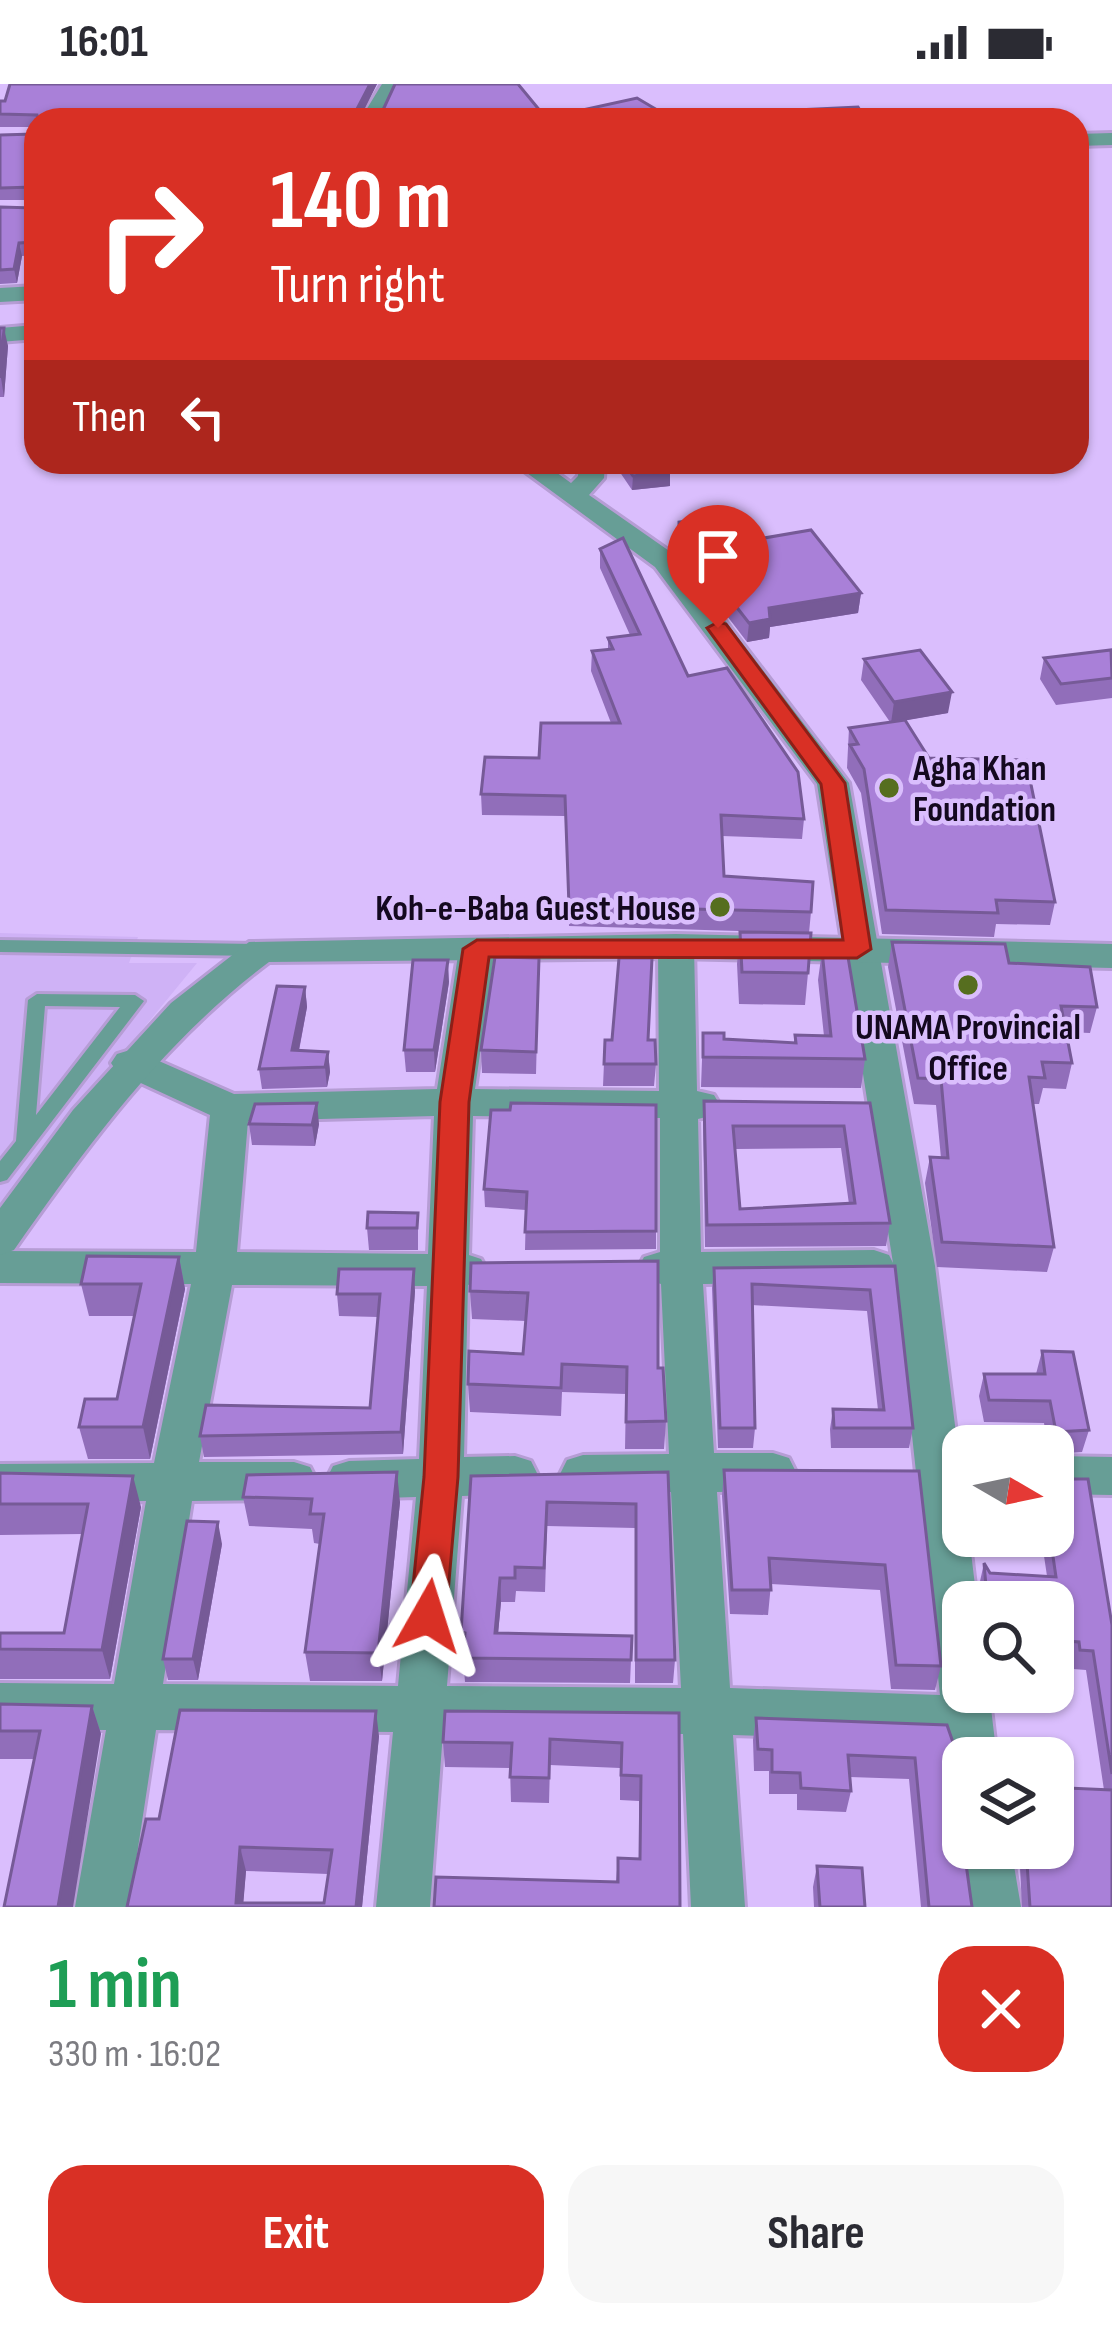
<!DOCTYPE html>
<html lang="en">
<head>
<meta charset="utf-8">
<style>
	:root { --surface:#fff; --page:#f7f7f7; --text:#2b2b33; --muted:#7c7c81; --accent:#d93025 }
	body { margin:0; font-family:"Sofia Sans Condensed",sans-serif; background:var(--page); color:var(--text); height:100vh; display:flex; flex-direction:column; font-size:45px; white-space:nowrap }
	* { box-sizing:border-box; margin:0 }
	p { font-size:39px; color:var(--muted) }
	.icon { flex:none; width:66px; height:66px; fill:none; stroke:currentColor; stroke-width:2; stroke-linecap:round; stroke-linejoin:round }
	.map { position:relative; height:1823px; overflow:hidden }
	.sheet { display:flex; flex-direction:column; background:var(--surface); flex:1 }
	.sheet>* { flex:none }
	.top-card { position:absolute; left:24px; top:24px; width:1065px; height:366px; border-radius:36px; box-shadow:0 3px 9px #0004; background:#d93025; color:#fff; overflow:hidden }
	.needle { width:78px; rotate:99deg }
	.controls { position:absolute; left:942px; top:1341px; display:grid; gap:24px }
	.controls a { display:grid; place-items:center; width:132px; height:132px; border-radius:24px; background:var(--surface); box-shadow:0 3px 9px #0004; font-size:60px }
	.pin { position:absolute; display:grid; place-items:center; width:102px; height:102px; color:#fff; margin:-123px -51px; border-radius:50% 50% 50% 0; rotate:-45deg; box-shadow:0 0 12px #0007 }
	.pin .icon { rotate:45deg }
	.me { position:absolute; width:132px; margin:-66px; rotate:6deg; stroke-linejoin:round; filter:drop-shadow(0 0 9px #0008) }
	.turn { display:flex; align-items:center; gap:42px; height:252px; padding:0 48px; font-size:54px }
	.turn .icon { width:156px; height:156px; stroke-width:2.5 }
	.turn b { display:block; font-size:84px; line-height:102px }
	.then { display:flex; align-items:center; height:114px; padding:0 48px; background:#0003; gap:24px; font-size:45px }
	.round { display:grid; place-items:center; flex:none; width:126px; height:126px; border-radius:36px; background:var(--page) }
	.head { display:flex; align-items:center; justify-content:space-between; height:204px; padding:0 48px }
	h1 { font-size:72px; font-weight:700; line-height:90px; color:#1e9e55 }
	.cta { display:flex; gap:24px; margin-top:auto; padding:24px 48px }
	.cta a { flex:1; height:138px; border-radius:36px; background:var(--accent); color:#fff; font-size:48px; font-weight:700; line-height:138px; text-align:center }
	.cta a+a { background:var(--page); color:var(--text) }
	.status { display:flex; justify-content:space-between; align-items:center; height:84px; padding:0 60px; background:var(--surface); direction:ltr }
	.status svg { height:33px; fill:currentColor }
	.map>svg:first-child { display:block }
	.built { fill:#cfb2f6 }
	.lines { fill:none; stroke-linecap:round; stroke-linejoin:round }
	.service-casing { stroke:#b69dd5; stroke-width:6 }
	.minor-casing { stroke:#b69dd5; stroke-width:6 }
	.tertiary-casing { stroke:#b69dd5; stroke-width:6 }
	.service { fill:#679e96; fill-rule:evenodd }
	.minor { fill:#679e96; fill-rule:evenodd }
	.tertiary { fill:#679e96; fill-rule:evenodd }
	.wall { fill:#916eba; fill-rule:evenodd }
	.shaded-wall { fill:#765a97 }
	.building { fill:#a980d8; stroke:#765a97; stroke-width:3; fill-rule:evenodd }
	.route { fill:#d93025; stroke:#8d1f18; stroke-width:3 }
	.poi-dot { fill:#566e1f; stroke:#dabefd; stroke-width:4.5 }
	.labels { text-anchor:middle; stroke-width:9; stroke-linejoin:round; paint-order:stroke }
	.poi-label { font-size:36px; font-weight:bold; fill:#14091f; stroke:#dabefd; text-anchor:start }
</style>
</head>
<body>
<div class="status"><b>16:01</b><svg viewBox="0 0 49 12"><path d="M0 12V9h3v3zM5 12V6h3v6zM10 12V3h3v9zM15 12V0h3v12zM26 1h20v11H26zM47 4h2v5h-2z"/></svg></div>
<div class="map">
<svg width="1112" height="1823" viewBox="0 0 1112 1823">
	<rect width="100%" height="100%" fill="#dabefd"/>
	<path class="built" d="M0,849L138,853L129,879H197L87,1013L0,1130Z"/>
	<g class="lines">
		<g class="service-casing">
			<path id="service" d="M0,856L261,860L270,866L261,872L0,868Z
				M37,910L135,911L144,917L7,1096L0,1098V1077L16,1057L28,916ZM45,922L120,923L36,1031Z"/>
		</g>
		<g class="minor-casing">
			<path id="minor" d="M382,0H400L380,36H360Z
				M1112,49V61L1077,62V50Z
				M36,202V216L0,218V204Z
				M36,241V255L0,258V244Z
				M512,378H542L571,399L578,392L579,378H605L604,394L589,411L675,471L849,699L935,1182L963,1405V1452H969L977,1518H963V1608H989L997,1674H963V1695L954,1691L945,1658L733,1651L745,1823H691L683,1650L443,1648L430,1823H376L393,1648L156,1646L129,1823H75L106,1646L0,1645V1599L114,1600L146,1417L0,1418V1380L154,1379L191,1200L0,1199V1167L196,1168L210,1031L117,988L111,979L117,970L130,966L143,970L234,1010L437,1005L459,865L465,857H489L495,865L475,1005L659,1007L658,862L664,854H688L694,862L697,1007L714,1011L720,1021L714,1031L698,1035L701,1168L874,1166L889,1171L893,1179L817,700L655,483ZM434,1032L428,1170L237,1168L248,1037ZM473,1032L660,1034V1168L644,1173L638,1184L644,1195L661,1200L669,1370L583,1371L567,1376L560,1390L567,1404L583,1409L671,1408L681,1604L447,1602L462,1412L515,1410L531,1405L538,1391L531,1377L515,1372L464,1373L468,1201L481,1197L487,1186L481,1175L469,1171ZM894,1184L940,1611L730,1604L717,1408L773,1407L789,1402L796,1388L789,1374L773,1369H714L703,1200L874,1198L889,1193ZM232,1201L427,1202L419,1375L349,1377L333,1382L326,1396L333,1410L349,1415L416,1413L398,1602L163,1600L192,1417L294,1416L310,1411L317,1397L310,1383L294,1378H199Z
				M1053,1372L1112,1373V1411L1053,1410Z
				M963,1754V1764H1011L1021,1823H967L959,1764Z"/>
		</g>
		<g class="tertiary-casing">
			<path id="tertiary" d="M676,850L1112,860V884L676,874L269,878C164,957 89,1059 14,1166L0,1171V1124L73,1026L171,919L249,858Z"/>
		</g>
		<use href="#service" class="service"/>
		<use href="#minor" class="minor"/>
		<use href="#tertiary" class="tertiary"/>
	</g>
	<path class="wall" d="M10,0H377L363,27L546,34L664,30L689,36H36V43H0V17H5Z
		M36,48V116H0V51L34,50Z
		M36,116V171L22,172L17,199L0,200V123L34,124Z
		M0,244L8,262L4,313H0Z
		M613,378H735L734,381L670,390V402L632,406Z
		M679,438L861,509L858,529L770,543L769,554L747,558L678,468Z
		M600,465L688,592L804,735L802,755L722,752L724,792L811,828L809,849L569,842L565,732L482,731L481,710L539,674L611,639L591,587L592,567L608,565V554L630,551L600,484Z
		M1112,567V614L1056,621L1040,595L1044,574Z
		M864,575L948,629L906,636L929,674L1055,818L1050,841L996,840L994,853L882,850L861,709L847,684L849,644L890,638L861,596Z
		M740,848L808,889L805,921L739,920L737,880Z
		M892,858L1009,879L1097,923L1090,949L1066,948L1072,979L1066,1005L1043,1004L1039,1020H1033L1054,1163L1047,1188L937,1183L925,1099L930,1073L941,1074L936,1021L914,1020L888,883Z
		M822,867L865,975L861,1004L701,1003L703,949L724,955L794,959L795,951L824,952L818,896Z
		M539,874L536,990L482,989L481,966Z
		M449,898L435,988H406L404,966Z
		M305,903L307,923L299,967L328,968L330,988L327,1003L262,1005L259,985Z
		M605,956H648L656,980L654,1002H603Z
		M704,1017L870,1019L890,1139L886,1162L705,1163L703,1040ZM841,1064L849,1120L740,1125L735,1065Z
		M491,1026L656,1147V1165L525,1166L526,1126L485,1123L484,1105Z
		M249,1040H319L315,1062L252,1061Z
		M418,1129V1166H369L367,1144Z
		M179,1173L185,1205L150,1375H88L79,1343L117,1315L134,1232H89L81,1200Z
		M658,1177V1284L666,1337L664,1365H625L626,1310L562,1308L561,1332L470,1328L468,1300L523,1270L526,1237L472,1235L470,1207Z
		M895,1182L913,1344L909,1364H831L830,1345L833,1325L878,1326L867,1227L752,1221L755,1344L753,1364H718L712,1204L714,1184Z
		M415,1207L403,1370L204,1373L200,1352L370,1324L378,1233L339,1232L337,1210Z
		M1042,1267L1089,1346L1082,1368L1053,1370V1362H1048L1044,1339L984,1338L979,1312L984,1290H1036Z
		M724,1386L919,1387L941,1582L935,1606L891,1605L880,1506L771,1500L768,1531L730,1530L722,1412Z
		M668,1388L675,1576L673,1599H635V1444L547,1442L545,1508L516,1507L515,1518H501L498,1549L632,1552L630,1599L465,1598L461,1548L471,1392Z
		M0,1389L141,1423L110,1595H0V1549H64L82,1450L0,1451Z
		M243,1413L400,1418L382,1597H310L305,1568L320,1460L314,1459L312,1445L249,1442Z
		M1041,1452H1053L1112,1541V1823H1022L1019,1764H1053L1067,1704L1104,1706L1086,1586L1073,1585L1072,1577L1053,1575V1518H969L973,1503L979,1502L984,1479L990,1489L1047,1492Z
		M222,1460L198,1596H168L163,1575Z
		M0,1620L92,1622L101,1650L35,1675H0Z
		M679,1629L680,1823L616,1798L618,1774L639,1775V1717L620,1716V1684L550,1681L549,1719L511,1718L510,1684L445,1683L443,1658Z
		M756,1634L947,1641L972,1823H921L909,1695L850,1693L851,1707L846,1728L797,1726V1710H769V1687H754L753,1656Z
		M379,1652L362,1823H127L159,1735ZM246,1787L328,1790L324,1819H243Z
		M817,1782L865,1823H814L813,1803Z"/>
	<path class="shaded-wall" d="M370,0H377L359,36L356,27Z
		M19,159L22,172L17,199L14,185Z
		M4,244L8,262L4,313L1,294Z
		M664,378H735L734,381L670,390V402L632,406L633,392Z
		M861,509L858,529L770,543L769,554L747,558L749,539L769,524Z
		M952,608L948,629L891,639L894,618Z
		M448,876L449,898L435,988L434,966Z
		M305,903L307,923L295,986L292,966Z
		M328,968L330,988L327,1003L325,983Z
		M317,1019L319,1040L315,1062L312,1041Z
		M179,1173L185,1205L150,1375L143,1343Z
		M414,1185L415,1207L403,1370L401,1348Z
		M397,1388L400,1418L382,1597L378,1569Z
		M133,1392L141,1423L110,1595L102,1566Z
		M218,1438L222,1460L198,1596L193,1575Z
		M500,1494L501,1518L496,1572L495,1549Z
		M92,1622L101,1650L73,1823H58Z
		M376,1627L379,1652L362,1823H356Z
		M240,1763L246,1787L243,1823L236,1819Z"/>
	<path class="building" d="M10,0H370L356,27L383,26L395,0H518L546,34L637,14L664,30L679,28L689,36H38L37,31L0,30V17H5Z
		M858,23L866,36H804L794,26Z
		M36,48V105L34,103L0,104V51L34,50Z
		M36,116V158L19,159L14,185L0,186V123L34,124Z
		M0,244H4L0,294Z
		M623,378H665L670,387L633,392Z
		M703,435L714,451L722,450L729,460L811,446L861,509L769,524L770,535L749,539L679,449V438Z
		M623,454L688,592L727,584L798,688L804,735L721,731L724,792L813,798L811,828L569,822L565,712L481,710L485,673L539,674L541,639H620L592,567L613,565L608,554L640,550L600,465Z
		M920,566L952,608L894,618L864,575Z
		M1111,566L1112,594L1061,600L1044,574Z
		M905,636L929,674L1026,676L1055,818L996,816L998,829L886,826L864,685L850,661L858,660L849,644Z
		M740,848L811,849L808,889L742,888Z
		M892,858L1005,860L1009,879L1090,883L1097,923L1061,922L1072,979L1042,978L1045,994L1029,993L1054,1163L942,1158L930,1073L948,1074L941,995L918,994Z
		M822,867H847L865,975L703,973V949H724V955L796,959L795,951L831,952Z
		M495,873L539,874L536,968L481,966Z
		M619,874H652L648,956H655L656,980H604L605,956H612Z
		M413,876H448L434,966H404Z
		M277,902L305,903L292,966L328,968L325,983L259,985Z
		M704,1017L870,1019L890,1139L707,1141ZM733,1042H844L855,1119L740,1125Z
		M317,1019L312,1041L249,1040L255,1020Z
		M511,1019L656,1021V1147L525,1148L527,1108L484,1105L491,1026H510Z
		M368,1128L418,1129L417,1144H367Z
		M87,1172L179,1173L143,1343H79L85,1315H117L141,1200H81Z
		M658,1177V1284H663L666,1337L626,1338L627,1283L562,1280L561,1304L468,1300L469,1267L523,1270L528,1209L470,1207L471,1179Z
		M895,1182L913,1344H834L833,1325L884,1326L870,1206L752,1200L755,1344H720L714,1184Z
		M339,1185H414L401,1348L200,1352L206,1321L370,1324L380,1210H337Z
		M1042,1267L1073,1268L1089,1346L1056,1348L1050,1317L989,1316L984,1290H1045Z
		M1053,1383L1059,1395H1088L1112,1541V1690L1093,1567L1080,1566L1079,1558L1053,1556V1518H973V1503L986,1502L984,1479L990,1489L1056,1493L1050,1452H1053Z
		M724,1386L919,1387L941,1582L896,1581L885,1481L769,1474L771,1506H732Z
		M397,1388L378,1569L305,1568L324,1430H310L312,1415L243,1413L247,1391Z
		M668,1388L675,1576H636V1420L547,1418L544,1484L515,1483V1494H500L495,1549L632,1552L631,1576L463,1574L465,1549L461,1548L471,1392Z
		M0,1389L133,1392L102,1566L0,1565V1549H64L88,1420H0Z
		M187,1437L218,1438L193,1575H163Z
		M0,1620L92,1622L58,1823H4L40,1647H0Z
		M180,1626L376,1627L356,1823H127L146,1735H159ZM240,1763L332,1766L324,1819H236Z
		M445,1627L679,1629L680,1823H434L436,1793L618,1798V1774L640,1775L641,1692L621,1691L622,1659L550,1655L549,1694L510,1693L512,1659L443,1658Z
		M756,1634L947,1641L958,1673L963,1722V1737L961,1744L972,1823H929L915,1674L848,1671L851,1707L801,1704L800,1689L772,1688V1666L758,1665Z
		M1067,1704L1112,1706V1823H1030L1026,1764H1053V1711L1068,1712Z
		M817,1782L862,1784L865,1823H820Z"/>
	<path class="route" d="M718,538L726,540L845,699L871,865L857,874L489,873L469,1018L458,1393L446,1532L441,1544L428,1549L415,1544L410,1532L424,1393L440,1018L463,865L477,856H843L821,700L707,544Z"/>
	<g class="poi-dot">
		<circle cx="889" cy="704" r="12"/>
		<circle cx="720" cy="823" r="12"/>
		<circle cx="968" cy="901" r="12"/>
	</g>
	<g class="labels">
		<g class="poi-label">
			<text x="913" y="696">Agha Khan<tspan x="913" dy="41">Foundation</tspan></text>
			<text x="696" y="836" text-anchor="end">Koh-e-Baba Guest House</text>
			<text x="968" y="955" text-anchor="middle">UNAMA Provincial<tspan x="968" dy="41">Office</tspan></text>
		</g>
	</g>
</svg>
<div class="controls">
<a><svg class="needle" viewBox="-14 -14 28 28"><path d="M0-13l5 13h-10z" fill="#e53935"/><path d="M0 13l5-13h-10z" fill="#7c7c81"/></svg></a>
<a><svg class="icon" aria-label="search" viewBox="0 0 24 24"><circle cx="10" cy="10" r="6"/><path d="M15 15l6 6"/></svg></a>
<a><svg class="icon" aria-label="layers" viewBox="0 0 24 24"><path d="M12 4l9 5-9 5-9-5zM3 14l9 5 9-5"/></svg></a>
</div>
<div class="pin" style="left:718px;top:544px;background:#d93025"><svg class="icon" aria-label="arrive" viewBox="0 0 24 24"><path d="M6 21V4h12l-3 4 3 4H6"/></svg></div>
<svg class="me" style="left:428px;top:1532px" viewBox="-20 -20 40 40"><path d="M0-17L14 15 0 8-14 15z" fill="#d93025" stroke="#fff" stroke-width="4"/></svg>
<div class="top-card">
<div class="turn"><svg class="icon" aria-label="right" viewBox="0 0 24 24"><path d="M7 20v-9h11M14 6l5 5-5 5"/></svg><div><b>140 m</b>Turn right</div></div>
<div class="then">Then<svg class="icon" aria-label="left" viewBox="0 0 24 24"><path d="M17 20v-9H6M10 6l-5 5 5 5"/></svg></div>
</div>
</div>
<section class="sheet">
<div class="head"><div><h1>1 min</h1><p>330 m · 16:02</p></div><a class="round" style="background:#d93025;color:#fff"><svg class="icon" aria-label="close" viewBox="0 0 24 24"><path d="M6 6l12 12M18 6L6 18"/></svg></a></div>
<div class="cta"><a>Exit</a><a>Share</a></div>
</section>
</body>
</html>
